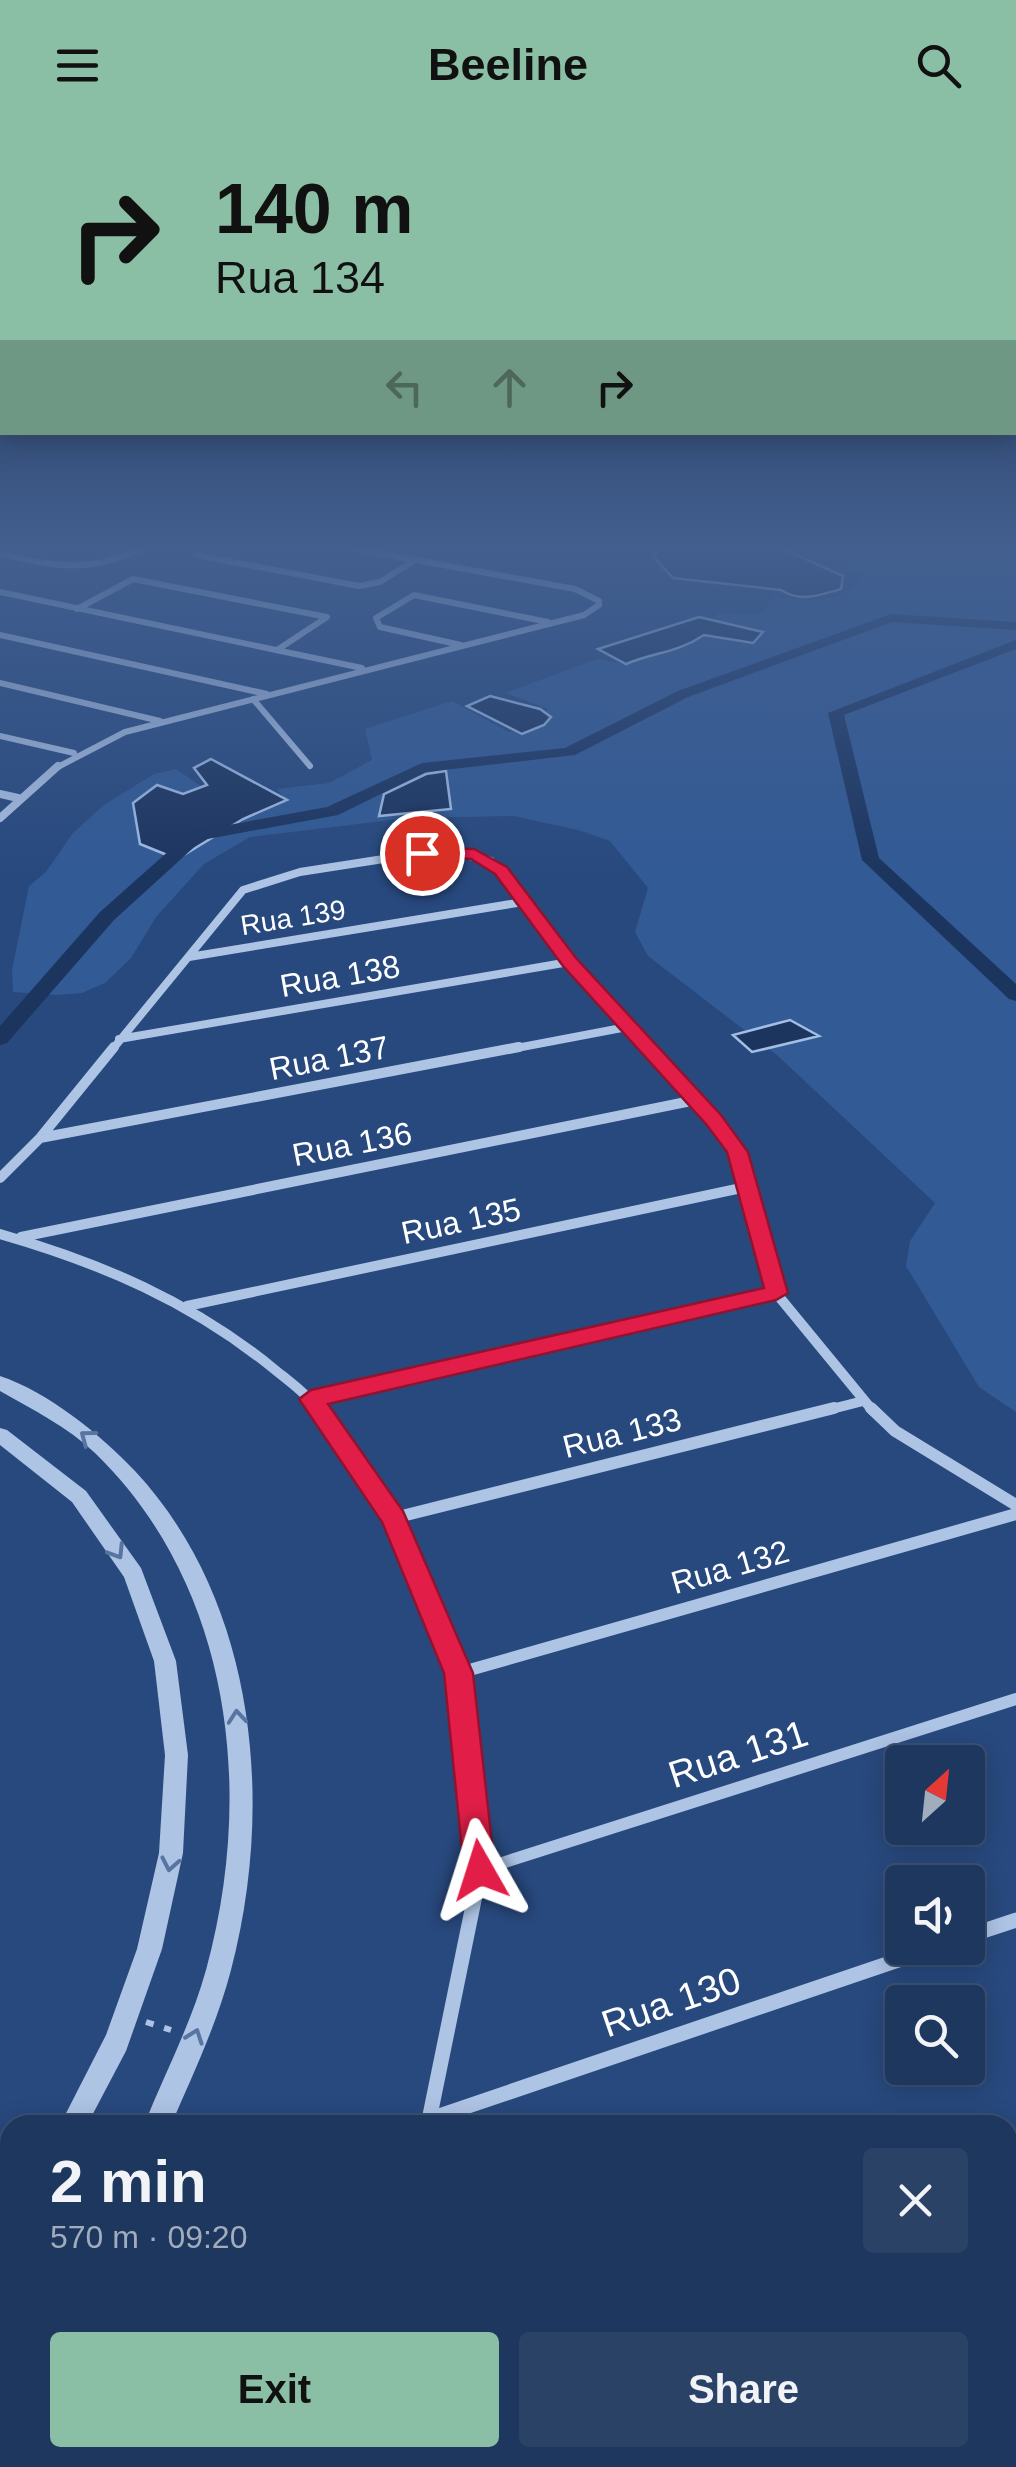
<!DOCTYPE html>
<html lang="en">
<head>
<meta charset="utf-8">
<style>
	:root { --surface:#1e375e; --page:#2b4267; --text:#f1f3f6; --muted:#a1acbc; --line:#3c5173; --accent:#8abfa5 }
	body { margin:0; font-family:Arial,sans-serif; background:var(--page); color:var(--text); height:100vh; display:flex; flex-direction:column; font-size:38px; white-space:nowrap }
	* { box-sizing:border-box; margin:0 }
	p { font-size:32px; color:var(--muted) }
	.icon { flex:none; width:55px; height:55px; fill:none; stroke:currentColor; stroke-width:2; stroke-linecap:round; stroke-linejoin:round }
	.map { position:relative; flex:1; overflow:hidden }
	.drawer { position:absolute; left:0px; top:1985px; width:1018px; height:352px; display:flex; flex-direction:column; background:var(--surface); border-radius:30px 30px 0 0; box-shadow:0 5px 25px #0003,0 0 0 2px var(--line) }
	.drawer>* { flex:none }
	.hud { position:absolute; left:0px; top:0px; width:1018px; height:305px; box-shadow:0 5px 25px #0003,0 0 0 2px var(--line); background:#8abfa5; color:#111; overflow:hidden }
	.needle { width:65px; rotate:27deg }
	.buttons { position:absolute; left:885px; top:1615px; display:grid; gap:20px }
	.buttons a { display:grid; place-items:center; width:100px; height:100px; border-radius:10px; background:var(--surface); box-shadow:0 5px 25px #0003,0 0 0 2px var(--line); font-size:50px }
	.pin { position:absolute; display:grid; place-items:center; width:85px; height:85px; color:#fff; margin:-42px; border:5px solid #fff; border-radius:50%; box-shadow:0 2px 10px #0007 }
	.me { position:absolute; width:110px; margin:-55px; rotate:354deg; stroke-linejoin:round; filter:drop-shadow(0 0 8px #0008) }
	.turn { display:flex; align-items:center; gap:35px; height:210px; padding:0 50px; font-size:45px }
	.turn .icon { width:130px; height:130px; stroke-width:2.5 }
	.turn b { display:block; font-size:70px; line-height:85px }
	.lanes { display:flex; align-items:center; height:95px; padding:0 50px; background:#0003; justify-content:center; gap:50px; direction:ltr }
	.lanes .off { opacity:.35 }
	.round { display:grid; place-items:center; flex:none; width:105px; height:105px; border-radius:10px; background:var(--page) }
	.head { display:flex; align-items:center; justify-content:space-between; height:170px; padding:0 50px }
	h1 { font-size:60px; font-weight:700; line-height:75px }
	.action { display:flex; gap:20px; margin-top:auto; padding:20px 50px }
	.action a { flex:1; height:115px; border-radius:10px; background:var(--accent); color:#111; font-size:40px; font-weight:700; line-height:115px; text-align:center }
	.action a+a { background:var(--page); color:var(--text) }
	header { display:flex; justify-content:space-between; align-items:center; height:130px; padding:0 50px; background:var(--accent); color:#111; font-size:45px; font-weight:700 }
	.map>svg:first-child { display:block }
	.green { fill:#325a95 }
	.water { fill:#1c355f; stroke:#a3bee5; stroke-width:2.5 }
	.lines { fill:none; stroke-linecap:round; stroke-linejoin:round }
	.canal { fill:#1c355f; fill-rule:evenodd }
	.path { stroke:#aec4e5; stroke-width:6; stroke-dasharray:8 11; stroke-linecap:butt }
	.minor-far4 { stroke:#aec4e5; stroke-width:6 }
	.minor-far3 { stroke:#aec4e5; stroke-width:8 }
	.minor-far2 { stroke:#aec4e5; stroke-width:10 }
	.minor-far1 { stroke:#aec4e5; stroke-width:12 }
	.minor { stroke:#aec4e5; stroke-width:15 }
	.tertiary { fill:#aec4e5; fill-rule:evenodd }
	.oneway { stroke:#5774a2 }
	.route { fill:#e11d48; stroke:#92132f; stroke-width:2.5 }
	.labels { text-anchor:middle; stroke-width:10; stroke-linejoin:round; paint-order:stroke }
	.far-street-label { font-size:28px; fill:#fff; stroke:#28497e }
	.street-label { font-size:32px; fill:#fff; stroke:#28497e }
	.near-street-label { font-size:38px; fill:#fff; stroke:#28497e }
</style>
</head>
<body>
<header><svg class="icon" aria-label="menu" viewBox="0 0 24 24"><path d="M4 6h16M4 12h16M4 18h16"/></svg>Beeline<svg class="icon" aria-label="search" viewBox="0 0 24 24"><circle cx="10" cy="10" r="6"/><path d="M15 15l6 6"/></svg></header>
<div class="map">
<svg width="1016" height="2337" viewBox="0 0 1016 2337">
	<rect width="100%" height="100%" fill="#28497e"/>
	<path class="green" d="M805,418H1016V1282L979,1257L906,1136L910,1111L935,1073L778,926L648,826L635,802L648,758L610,711L578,700L514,686L408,688L250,707L204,734L156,787L131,828L105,853L82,863L58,865L13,862L12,840L29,756L46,742L73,703L104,675L154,644L176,639C214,664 237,689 283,667L277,659L329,653L372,630L365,599L452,571L509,602L534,597L548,579L505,563L597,529L619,533L701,502L718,483L761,484L773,467C805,470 846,477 862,444Z"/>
	<path class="water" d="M662,418H781L843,446L841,459C819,465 801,473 781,460L673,448L653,426Z
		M699,487L763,502L753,513L704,505C677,523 655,522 626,534L598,519Z
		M490,566L540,579L551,587L544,595L522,604L467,576Z
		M211,629L287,670L243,689L177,729L140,714L133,673L157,655L183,664L207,655L194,638Z
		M446,641L451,679L379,686L384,664L426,644Z
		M790,890L819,906L752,922L733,905Z"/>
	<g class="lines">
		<path class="canal" d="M891,484L1016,492V500L892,492L688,567L575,625L426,642L338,685L202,710L114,790L7,913L0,915V896L100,782L190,702L327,677L422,633L565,618L678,561Z
			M1016,510V519L844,585L879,728L1016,854V871L1009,869L862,730L828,583Z"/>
		<path class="path" d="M146,1892L171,1900"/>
		<path class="minor-far4" d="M192,418L196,425L359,456L380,452L415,430
			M0,424C57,436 88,444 143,418
			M0,462L362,538
			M77,479L133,449L327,487L277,520
			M0,505L267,564
			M461,515L380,497L376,488L414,465L548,492
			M0,553L160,591
			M253,569L310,636
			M0,606L74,623
			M54,639L125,602L584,485L599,475V471L575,459L350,418"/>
		<path class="minor-far3" d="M0,664L18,668
			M0,688L58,636
			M189,827L523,772
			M119,909L569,832
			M112,920L243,760L300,742L422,723L453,722L491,731L569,832L649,920
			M506,920L627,897"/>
		<path class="minor-far2" d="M647,917L737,1022L776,1163L873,1281
			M40,1008L519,917
			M0,1048L40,1008L114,917
			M0,1104C101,1133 192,1172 274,1239C290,1252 307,1264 319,1281
			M21,1107L696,970
			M187,1176L746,1057
			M311,1269L776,1163
			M824,1281L863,1271"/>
		<path class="minor-far1" d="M317,1278L394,1388L459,1543L479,1744
			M871,1278L895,1301L1016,1375
			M394,1388L834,1278
			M459,1543L1016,1384
			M480,1740L1016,1569"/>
		<path class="minor" d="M968,1806L1016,1790
			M430,1989L934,1818
			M428,1995L480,1741
			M1008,2079L1016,2075
			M463,2328L466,2337
			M283,2337L288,2328"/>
		<path class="tertiary" d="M0,1246C48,1262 101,1305 135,1341C256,1471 275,1673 231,1840C217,1894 193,1944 171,1995H144C165,1943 191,1894 206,1840C255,1662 232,1456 95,1323C68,1297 33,1280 0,1261Z
			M0,1298L7,1300L86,1361L141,1438L176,1531L188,1625L183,1723L162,1819L126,1921L87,1995H60L106,1905L137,1819L159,1723L165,1625L154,1531L124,1447L72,1372L0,1315Z
			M10,2084V2123L0,2127V2088Z
			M10,2224V2267L0,2271V2228Z"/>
	</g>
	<defs><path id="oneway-chevron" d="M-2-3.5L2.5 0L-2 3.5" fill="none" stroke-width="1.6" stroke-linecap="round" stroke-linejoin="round" transform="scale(2.5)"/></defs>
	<g class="oneway">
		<use href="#oneway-chevron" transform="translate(87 1307) rotate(-143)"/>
		<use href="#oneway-chevron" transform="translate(117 1422) rotate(58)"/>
		<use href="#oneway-chevron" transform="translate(237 1587) rotate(-95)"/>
		<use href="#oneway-chevron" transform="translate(170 1734) rotate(101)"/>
		<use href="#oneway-chevron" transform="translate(195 1906) rotate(-70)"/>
	</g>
	<linearGradient id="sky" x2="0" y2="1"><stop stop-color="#162845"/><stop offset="0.56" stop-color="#425f8f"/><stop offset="1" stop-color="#425f8f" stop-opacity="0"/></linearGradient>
	<rect width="1016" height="746" fill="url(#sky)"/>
	<path class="route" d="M422,718L474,719L507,737L576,828L721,985L748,1022L788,1163L776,1170L328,1274L403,1381L473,1543L495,1740L491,1750L480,1754L469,1750L464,1740L444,1543L382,1392L299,1269L311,1260L764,1158L727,1022L706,994L563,836L495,744L471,729L417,726L414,723Z"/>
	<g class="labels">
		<g class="far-street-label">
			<text transform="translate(293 787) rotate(-9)" y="10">Rua 139</text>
		</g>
		<g class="street-label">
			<text transform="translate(340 846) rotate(-10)" y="11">Rua 138</text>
			<text transform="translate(329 928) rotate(-11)" y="11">Rua 137</text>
			<text transform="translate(352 1014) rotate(-11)" y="11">Rua 136</text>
			<text transform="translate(461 1091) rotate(-12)" y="11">Rua 135</text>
			<text transform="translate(622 1303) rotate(-14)" y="11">Rua 133</text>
			<text transform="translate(730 1437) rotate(-16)" y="11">Rua 132</text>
		</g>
		<g class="near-street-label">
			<text transform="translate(738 1624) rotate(-18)" y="13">Rua 131</text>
			<text transform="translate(671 1872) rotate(-19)" y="13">Rua 130</text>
		</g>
	</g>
</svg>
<div class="buttons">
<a><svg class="needle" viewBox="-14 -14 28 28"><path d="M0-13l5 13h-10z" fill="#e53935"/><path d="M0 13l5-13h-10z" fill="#a1acbc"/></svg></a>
<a><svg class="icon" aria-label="sound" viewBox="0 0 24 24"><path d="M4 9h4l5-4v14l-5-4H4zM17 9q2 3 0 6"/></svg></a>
<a><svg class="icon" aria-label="search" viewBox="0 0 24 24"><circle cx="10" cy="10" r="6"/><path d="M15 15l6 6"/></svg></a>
</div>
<div class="pin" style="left:422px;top:723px;background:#d93025"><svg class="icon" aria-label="arrive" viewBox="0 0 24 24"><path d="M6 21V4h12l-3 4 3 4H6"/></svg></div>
<svg class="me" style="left:480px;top:1740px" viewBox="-20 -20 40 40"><path d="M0-17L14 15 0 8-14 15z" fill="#e11d48" stroke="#fff" stroke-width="4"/></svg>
<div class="hud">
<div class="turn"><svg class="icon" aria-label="right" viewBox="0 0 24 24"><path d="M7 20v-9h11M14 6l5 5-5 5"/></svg><div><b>140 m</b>Rua 134</div></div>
<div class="lanes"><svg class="icon off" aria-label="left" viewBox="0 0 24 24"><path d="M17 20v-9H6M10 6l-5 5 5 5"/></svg><svg class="icon off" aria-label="ahead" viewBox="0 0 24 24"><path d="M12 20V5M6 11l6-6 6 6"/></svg><svg class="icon" aria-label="right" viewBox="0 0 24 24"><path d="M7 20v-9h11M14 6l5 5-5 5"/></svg></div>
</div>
<section class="drawer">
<div class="head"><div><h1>2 min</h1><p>570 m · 09:20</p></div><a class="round"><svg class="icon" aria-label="close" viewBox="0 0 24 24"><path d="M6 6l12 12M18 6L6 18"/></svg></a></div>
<div class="action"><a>Exit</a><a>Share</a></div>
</section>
</div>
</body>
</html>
